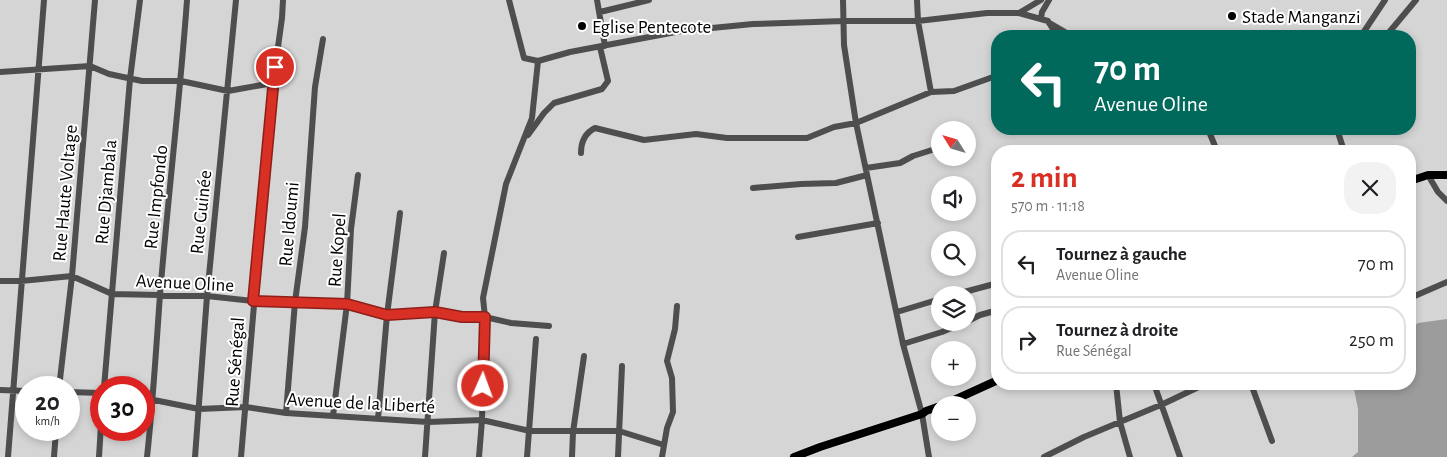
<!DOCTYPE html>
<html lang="fr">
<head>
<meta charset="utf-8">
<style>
	:root { --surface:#fff; --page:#f2f2f2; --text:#202124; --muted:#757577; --line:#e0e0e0; --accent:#d93025 }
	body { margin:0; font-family:"Alegreya Sans",sans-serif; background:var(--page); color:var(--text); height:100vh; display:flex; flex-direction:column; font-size:19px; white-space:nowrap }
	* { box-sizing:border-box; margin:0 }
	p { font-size:16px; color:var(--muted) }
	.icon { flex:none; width:28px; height:28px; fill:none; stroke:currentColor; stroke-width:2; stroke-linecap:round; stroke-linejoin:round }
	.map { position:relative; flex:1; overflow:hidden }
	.sheet { position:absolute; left:991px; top:145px; width:425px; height:245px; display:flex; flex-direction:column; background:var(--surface); border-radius:20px; box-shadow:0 2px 8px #0003 }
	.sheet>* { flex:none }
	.top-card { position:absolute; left:991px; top:30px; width:425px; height:105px; border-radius:20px; box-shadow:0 2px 8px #0003; background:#00695c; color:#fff; overflow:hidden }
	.needle { width:32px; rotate:307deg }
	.controls { position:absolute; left:931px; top:121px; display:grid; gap:10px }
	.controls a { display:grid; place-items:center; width:45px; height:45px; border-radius:50%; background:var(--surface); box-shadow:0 2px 8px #0003; font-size:25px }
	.speed { position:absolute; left:15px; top:376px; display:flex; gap:10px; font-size:25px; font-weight:700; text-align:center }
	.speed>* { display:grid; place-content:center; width:65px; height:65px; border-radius:50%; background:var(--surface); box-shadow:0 2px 8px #0003; line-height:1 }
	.speed small { font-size:12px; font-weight:400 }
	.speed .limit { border:8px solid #d22; background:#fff; color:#111 }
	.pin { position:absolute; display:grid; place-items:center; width:42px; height:42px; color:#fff; margin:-21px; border:2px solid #fff; border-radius:50%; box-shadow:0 1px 5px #0007 }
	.me { position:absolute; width:55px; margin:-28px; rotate:2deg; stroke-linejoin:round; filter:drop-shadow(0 0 4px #0008) }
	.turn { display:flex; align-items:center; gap:18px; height:105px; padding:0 20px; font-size:22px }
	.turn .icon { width:65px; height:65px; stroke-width:2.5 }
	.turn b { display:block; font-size:35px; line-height:42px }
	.round { display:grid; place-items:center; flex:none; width:52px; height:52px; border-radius:20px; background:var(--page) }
	.headline { display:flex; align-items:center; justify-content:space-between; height:85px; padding:0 20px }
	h1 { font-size:30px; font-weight:600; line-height:38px; color:var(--accent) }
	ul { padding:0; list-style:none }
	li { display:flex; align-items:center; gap:15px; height:68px; margin:0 10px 8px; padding:0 10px; border:2px solid var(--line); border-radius:20px }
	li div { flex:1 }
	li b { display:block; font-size:19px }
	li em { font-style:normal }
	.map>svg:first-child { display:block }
	.green { fill:#d5d5d5; fill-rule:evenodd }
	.water { fill:#9c9c9c }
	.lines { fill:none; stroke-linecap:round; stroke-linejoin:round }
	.major-casing { stroke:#dbdbdb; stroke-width:10 }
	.minor { stroke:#4e4e4e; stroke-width:6 }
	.major { stroke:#000; stroke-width:8 }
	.route-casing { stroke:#8d1f18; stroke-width:12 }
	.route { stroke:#d93025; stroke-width:9 }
	.poi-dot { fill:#000; stroke:#fff; stroke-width:2 }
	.labels { text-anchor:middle; stroke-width:4; stroke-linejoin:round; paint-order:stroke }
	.poi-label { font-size:19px; fill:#000; stroke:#fff; text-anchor:start }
	.street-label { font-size:19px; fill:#000; stroke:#fff }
</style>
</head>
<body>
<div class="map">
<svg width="1447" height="457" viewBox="0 0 1447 457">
	<rect width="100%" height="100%" fill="#fff"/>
	<path class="green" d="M0,0H1447V457H0ZM998,36H1410V129H998ZM940,130H968V158H940ZM998,151H1410V384H998ZM940,185H968V212H940ZM940,240H968V268H940ZM940,295H968V322H940ZM940,350H968V378H940ZM26,388H69V430H26ZM101,388H144V430H101ZM940,405H968V432H940Z"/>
	<path class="water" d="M1447,319V457H1352L1358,452V409L1353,384H1410V329L1418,323Z"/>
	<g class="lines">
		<g class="major-casing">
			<path id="major" d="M1410,181L1428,175H1447
				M943,405L998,380
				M794,457L820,447L922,414L926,411L940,406"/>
		</g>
		<path class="minor" d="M597,0L605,46
			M843,0L844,45L856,123L903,344L922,414L929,457
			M917,0L918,21L931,92
			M1049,0L1042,12L1041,18L1072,36
			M600,12L649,0
			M1019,13L1041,0
			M1361,36L1385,0
			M1386,36L1416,0
			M538,61L570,52L681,31L753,24L844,21H918L987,13H1019L1048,21L1057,36
			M0,72L90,66L109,74L142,81H181L228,91L273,83
			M1208,129L1217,151
			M1337,129L1344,151
			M1042,130L1049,129
			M528,135L544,113L554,103L602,89L608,81L600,47
			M581,153C581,142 585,133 595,128L644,140L696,134L727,138H807L834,127L856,123L931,92L954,91L993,77
			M866,168L900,163L913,156L932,150
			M1428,175L1438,192L1447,201
			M753,188L801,184L836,183L867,175
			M798,237L878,223
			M0,281H21L72,276L112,294L207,296L253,301L347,304L387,315L435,312L462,317H485L511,323L549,326
			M953,295L998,283
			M1410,298L1447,282
			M897,312L940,299
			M968,321L980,315L998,310
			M903,344L942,332L965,322
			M1116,384L1120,422L1130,457
			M1154,384L1180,457
			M1251,384L1272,441
			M59,388L72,276L95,0
			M104,388L130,79L140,0
			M0,390L26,391
			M69,392L101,393
			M144,398L199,409L246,407L286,413L428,422L482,420L530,431H619L664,445
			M286,413L295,302L305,227L315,87L323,39
			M333,416L347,304L351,229L358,175
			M378,419L387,315L400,213
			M8,457L44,0
			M54,457L56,430
			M99,457L101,425
			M147,457C153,403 156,349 160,295C168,196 180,98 187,0
			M195,457L207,296L236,0
			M241,457L273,83L282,18L283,0
			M425,457L435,312L444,253
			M479,457L482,420L485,317L483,298L506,184L532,118L538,61L524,58L509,0
			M527,457L536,339
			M572,457L573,432L584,356
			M618,457L622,366
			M662,457L667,428L673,412L672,378L667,361L675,329L677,306
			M1044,457L1084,437L1163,404L1205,384"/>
		<use href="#major" class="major"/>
	</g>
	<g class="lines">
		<g class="route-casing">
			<path id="route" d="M275,67L253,301L347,304L387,315L435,312L462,317H485L483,386"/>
		</g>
		<use href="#route" class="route"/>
	</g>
	<g class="poi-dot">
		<circle cx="1232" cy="16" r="5"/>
		<circle cx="582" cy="26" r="5"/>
	</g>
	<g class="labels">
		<g class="poi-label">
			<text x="1242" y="23">Stade Manganzi</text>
			<text x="592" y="33">Eglise Pentecote</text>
		</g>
		<g class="street-label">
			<text transform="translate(105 192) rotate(-85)" y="7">Rue Djambala</text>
			<text transform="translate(64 193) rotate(-85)" y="7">Rue Haute Voltage</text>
			<text transform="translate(155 197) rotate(-84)" y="7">Rue Impfondo</text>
			<text transform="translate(200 212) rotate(-84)" y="7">Rue Guinée</text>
			<text transform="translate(288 224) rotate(-85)" y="7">Rue Idoumi</text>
			<text transform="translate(336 250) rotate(-86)" y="7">Rue Kopel</text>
			<text transform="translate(185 282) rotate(3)" y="7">Avenue Oline</text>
			<text transform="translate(234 362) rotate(-86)" y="7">Rue Sénégal</text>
			<text transform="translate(361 402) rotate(3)" y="7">Avenue de la Liberté</text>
		</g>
	</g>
</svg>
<div class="controls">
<a><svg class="needle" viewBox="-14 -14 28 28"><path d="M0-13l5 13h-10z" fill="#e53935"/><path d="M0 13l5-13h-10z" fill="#757577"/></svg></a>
<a><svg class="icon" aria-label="sound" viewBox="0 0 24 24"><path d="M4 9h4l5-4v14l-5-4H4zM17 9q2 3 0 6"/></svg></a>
<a><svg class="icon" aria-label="search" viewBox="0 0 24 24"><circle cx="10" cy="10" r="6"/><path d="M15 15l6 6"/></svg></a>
<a><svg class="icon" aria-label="layers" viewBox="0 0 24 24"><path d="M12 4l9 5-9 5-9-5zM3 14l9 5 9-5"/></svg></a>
<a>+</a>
<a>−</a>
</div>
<div class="speed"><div>20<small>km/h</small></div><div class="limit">30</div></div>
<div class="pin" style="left:275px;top:67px;background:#d93025"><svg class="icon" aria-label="arrive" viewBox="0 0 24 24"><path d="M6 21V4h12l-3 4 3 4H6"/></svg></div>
<svg class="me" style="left:483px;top:386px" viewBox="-20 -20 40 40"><circle r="17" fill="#d93025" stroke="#fff" stroke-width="3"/><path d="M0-11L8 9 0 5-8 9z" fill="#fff"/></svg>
<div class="top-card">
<div class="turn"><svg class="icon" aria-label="left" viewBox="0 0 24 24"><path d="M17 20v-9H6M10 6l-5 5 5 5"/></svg><div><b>70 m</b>Avenue Oline</div></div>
</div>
<section class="sheet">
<div class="headline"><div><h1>2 min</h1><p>570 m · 11:18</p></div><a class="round"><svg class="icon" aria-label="close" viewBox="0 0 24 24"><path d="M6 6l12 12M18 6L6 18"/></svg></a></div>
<ul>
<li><svg class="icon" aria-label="left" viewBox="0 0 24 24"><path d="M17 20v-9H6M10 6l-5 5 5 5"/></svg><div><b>Tournez à gauche</b><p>Avenue Oline</p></div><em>70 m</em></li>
<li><svg class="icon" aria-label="right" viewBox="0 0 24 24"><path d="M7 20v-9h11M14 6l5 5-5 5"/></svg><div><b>Tournez à droite</b><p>Rue Sénégal</p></div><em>250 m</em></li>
</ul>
</section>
</div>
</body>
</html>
